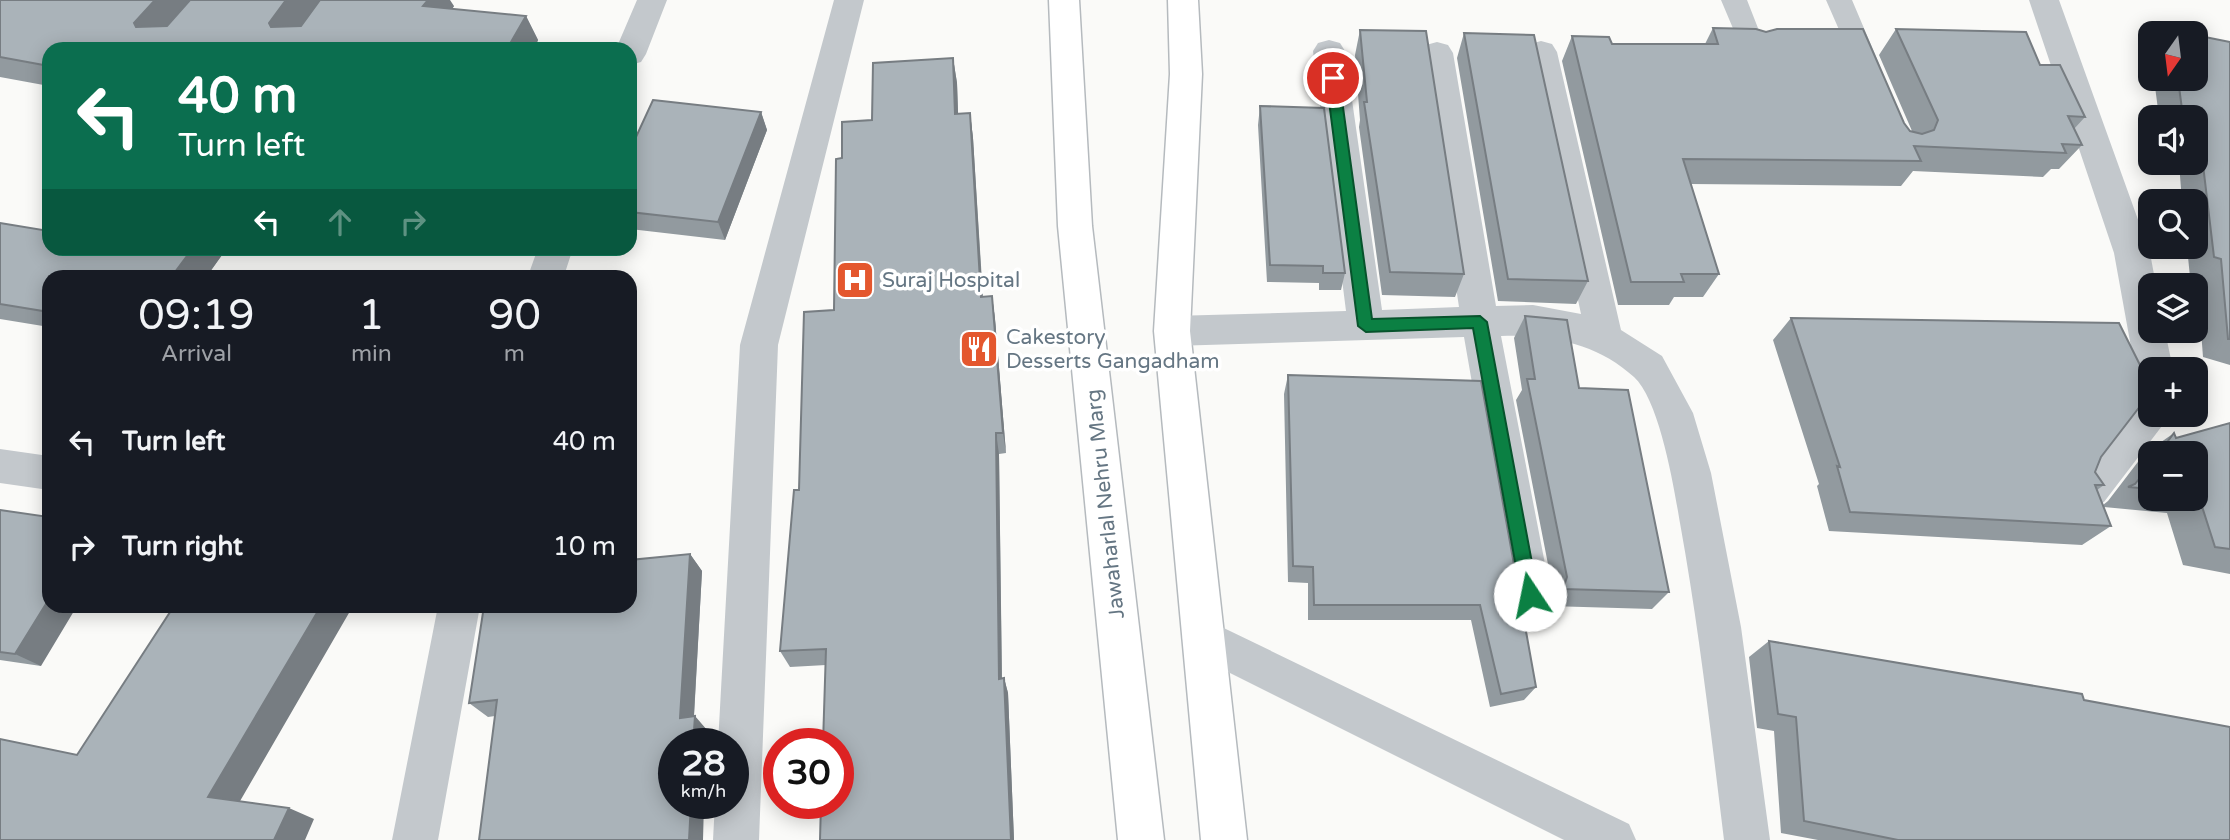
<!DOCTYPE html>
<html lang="en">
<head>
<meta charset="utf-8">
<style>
	:root { --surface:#171b24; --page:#242831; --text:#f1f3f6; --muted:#9ea1a6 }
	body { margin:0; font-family:"Varela Round",sans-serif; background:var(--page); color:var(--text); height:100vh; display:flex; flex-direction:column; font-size:26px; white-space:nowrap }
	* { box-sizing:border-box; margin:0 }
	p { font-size:23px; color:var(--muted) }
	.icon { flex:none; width:38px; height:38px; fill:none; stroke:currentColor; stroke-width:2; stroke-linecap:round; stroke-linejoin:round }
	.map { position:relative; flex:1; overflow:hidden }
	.details { position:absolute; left:42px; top:270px; width:595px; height:343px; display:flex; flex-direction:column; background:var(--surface); border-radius:21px; box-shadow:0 4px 18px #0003 }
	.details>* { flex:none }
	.hud { position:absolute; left:42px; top:42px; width:595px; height:214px; border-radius:21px; box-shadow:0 4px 18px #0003; background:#0b6e4f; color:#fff; overflow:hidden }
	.needle { width:46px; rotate:194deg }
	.tools { position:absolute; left:2138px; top:21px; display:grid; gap:14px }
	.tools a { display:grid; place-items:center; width:70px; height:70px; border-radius:14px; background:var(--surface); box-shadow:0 4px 18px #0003; font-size:35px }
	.speed { position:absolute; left:658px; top:728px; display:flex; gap:14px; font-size:35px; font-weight:700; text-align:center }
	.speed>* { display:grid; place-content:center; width:91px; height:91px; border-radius:50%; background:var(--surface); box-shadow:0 4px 18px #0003; line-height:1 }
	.speed small { font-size:18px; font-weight:400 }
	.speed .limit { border:10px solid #d22; background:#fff; color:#111 }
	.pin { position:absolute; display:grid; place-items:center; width:60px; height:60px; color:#fff; margin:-30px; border:4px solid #fff; border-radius:50%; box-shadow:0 2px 7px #0007 }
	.me { position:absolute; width:77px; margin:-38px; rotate:349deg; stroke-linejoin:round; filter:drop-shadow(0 0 5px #0008) }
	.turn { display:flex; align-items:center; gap:24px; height:147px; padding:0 21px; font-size:32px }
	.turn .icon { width:91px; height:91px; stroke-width:2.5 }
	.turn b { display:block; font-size:49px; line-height:60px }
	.lanes { display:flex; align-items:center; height:66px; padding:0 21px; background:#0003; justify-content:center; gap:35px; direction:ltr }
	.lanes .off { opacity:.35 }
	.eta { display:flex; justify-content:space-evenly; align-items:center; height:119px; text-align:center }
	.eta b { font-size:42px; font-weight:600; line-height:49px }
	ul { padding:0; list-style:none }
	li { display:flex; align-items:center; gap:21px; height:105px; padding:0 21px }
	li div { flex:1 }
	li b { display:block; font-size:26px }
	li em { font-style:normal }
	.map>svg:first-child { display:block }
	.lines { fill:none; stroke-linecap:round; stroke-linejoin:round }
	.primary-casing { stroke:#b5babe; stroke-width:3 }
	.lane { fill:#c3c8cc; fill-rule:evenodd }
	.street { fill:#c3c8cc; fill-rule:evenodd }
	.primary { fill:#fff; fill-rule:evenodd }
	.wall { fill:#929a9f; fill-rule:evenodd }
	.shaded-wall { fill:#777d82 }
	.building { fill:#aab3b9; stroke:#777d82; stroke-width:2 }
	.route { fill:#0b8043; stroke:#07532c; stroke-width:2 }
	.labels { text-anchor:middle; stroke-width:7; stroke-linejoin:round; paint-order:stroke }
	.poi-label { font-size:21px; fill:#657683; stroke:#fff; text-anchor:start }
	.street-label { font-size:21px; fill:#657683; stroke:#fff }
</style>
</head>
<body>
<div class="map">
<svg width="2230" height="840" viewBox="0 0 2230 840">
	<rect width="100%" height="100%" fill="#fafaf8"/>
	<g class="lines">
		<g class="primary-casing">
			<path id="primary" d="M1049,0H1079L1092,226L1164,840H1118L1058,226Z
				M1168,0H1198L1202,74L1190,331L1247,840H1201L1154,331L1170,74Z"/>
		</g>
		<path class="lane" d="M1721,0H1747L1765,46L1761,52L1752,55L1743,52Z
			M1826,0H1852L1880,66L1876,73L1867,75L1858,73Z"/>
		<path class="street" d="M637,0H667L646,54L641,62L630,65V49H616Z
			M834,0H864L778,345L759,840H713L715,803H733V744H718L740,345Z
			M2029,0H2059L2150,253L2156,285H2151V331H2165L2173,369H2151V384L2141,380L2135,369L2114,253Z
			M1329,40L1340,43L1345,51L1382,310L1459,307L1421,53L1426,45L1437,42L1448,45L1453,53L1496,306L1533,305L1581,314L1525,52L1530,44L1541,41L1552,44L1557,52L1621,330L1662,356L1693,413L1711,473L1741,627L1770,840H1724C1711,734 1699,628 1680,523C1674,488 1660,401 1634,377C1597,343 1549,334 1501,336L1551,595L1545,609L1530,614L1515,609L1509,595L1464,337L1172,346L1159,342L1154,331L1159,320L1172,316L1346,311L1313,51L1318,43Z
			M538,248H573L564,276H528Z
			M2151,394V415H2168L2165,422L2104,502L2090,508L2076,502L2070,490L2076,478L2137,398Z
			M0,449L49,456V490L0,483Z
			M438,606H480L438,840H392Z
			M1203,618L1629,824L1636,840H1564L1188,652L1182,638L1188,624Z"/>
		<use href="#primary" class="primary"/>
	</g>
	<path class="wall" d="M0,0L454,6L452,9L526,16L538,40L534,49H49V86L0,77Z
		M1713,28L1904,123L1910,131H1912L1879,55L1896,29L2040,65L2085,117L2074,129L2082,145L2059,169H2051L2043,177L1913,171L1901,186L1690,184L1719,274L1703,297H1674L1669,305H1618L1562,61L1572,36L1612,44H1705Z
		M1360,30L1464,274L1455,297L1382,295L1359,127L1360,120L1355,55Z
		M1464,33L1588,281L1576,304L1498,301L1457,58Z
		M2200,36L2230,42V365L2203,357L2197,278L2190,277L2187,247H2196V201H2182L2179,163H2196V117H2159L2154,79H2196V39Z
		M953,58L957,83L958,114L970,113L973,138L983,297L992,296L995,319L1006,453L999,454L1002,678H1004L1008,693L1014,840H820L826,665L790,667L780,651L799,490L834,310L842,158Z
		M1260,106L1345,273L1341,290H1319V283L1267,282L1258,125Z
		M761,112L767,130L725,240L630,229V150Z
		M0,223L49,248H227L207,276H49V327L0,319Z
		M1525,316L1579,388L1669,592L1652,609L1549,606L1554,595L1516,400L1522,390L1514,338Z
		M1791,318L2101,457L2095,472L2104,485L2097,490L2103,505L2108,501L2144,454L2174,433L2176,438L2230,423V574L2183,565L2167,513L2104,507L2111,526L2082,545L1829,531L1817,486L1819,484L1773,340ZM2151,453H2196V499H2151Z
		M1288,375L1481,381L1536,687L1524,700L1490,707L1471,620H1308V583L1288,582L1284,394Z
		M0,510L41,666L0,660Z
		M690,554L702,571L694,717L707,730L495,716L488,717L469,703Z
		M1769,641L2084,700L2230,840H1818L1781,833L1774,731L1757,728L1749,657Z"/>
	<path class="shaded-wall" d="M155,0H197L155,47L136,27L134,23Z
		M286,0H322L287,47L269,23Z
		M428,0H450L454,6L438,31L423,6Z
		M526,16L538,40L534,49H507Z
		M953,58L957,83L959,139L955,114Z
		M761,112L767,130L725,240L718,222Z
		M970,113L973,138L984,320L981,297Z
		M193,248H227L207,276H172Z
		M992,296L995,319L1006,453L1003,433Z
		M996,433L999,454L1002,693L999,679Z
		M690,554L702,571L693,731L680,718Z
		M49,599V606H77L41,666L15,654Z
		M321,606H353L236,808L208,797Z
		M1004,678L1008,693L1014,840H1011Z
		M695,716L707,730L706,744H693Z
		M691,803H704L703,840H689Z
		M289,808L314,819L305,840H274Z"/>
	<path class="building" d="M0,0H155L134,23L136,27L167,26L190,0H286L269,23L271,27L301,26L320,0H428L423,6L526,16L507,49H49V66L0,57Z
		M1713,28L1756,29L1766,32L1777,29H1863L1904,123L1910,131L1922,134L1934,130L1938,120L1896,29L2026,32L2040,65H2060L2085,117L2068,116L2082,145L2062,144L2066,153L1914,146L1921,161L1683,159L1719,274H1681L1684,282H1631L1572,36L1609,37L1612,44H1718Z
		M1360,30L1426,31L1464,274L1390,272L1364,102H1367Z
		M1464,33L1534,35L1588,281L1508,279Z
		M2200,36L2230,42V339H2228L2221,259L2214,257L2198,123H2196V117H2183L2178,79H2196V46L2201,47Z
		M953,58L955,114L970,113L981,297L992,296L1003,433H996L999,679L1004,678L1011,840H820L821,803H838V744H823L826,649L780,651L794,490H799L804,312L834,310L836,159L842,158V122L872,120L873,63Z
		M653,100L761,112L718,222L630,212V150Z
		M1260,106L1324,108L1345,273H1323V266L1270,265Z
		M0,223L49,231V248H193L172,276H49V312L0,304Z
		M1525,316L1567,320L1579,388L1628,390L1669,592L1563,589L1567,577L1527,379H1535Z
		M1791,318L2119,323L2151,387V392L2101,457L2095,472L2104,485H2095L2111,526L1850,512L1837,466L1840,467Z
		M1288,375L1481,381L1536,687L1501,694L1480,605H1314L1313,567L1293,566Z
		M2230,423V549L2215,547L2198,494H2196V453H2159L2174,433L2176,438Z
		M2151,464V489L2128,487L2135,484Z
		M0,510L49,517V599L15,654L0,652Z
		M690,554L680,718L695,716L693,744H674V803H691L689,840H479L497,700L469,703L484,606H630V560Z
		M174,606H321L208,797L289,808L274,840H0V739L77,755Z
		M1769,641L2082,694L2084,700L2230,727V840H1898L1804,821L1796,717L1778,714Z"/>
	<path class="route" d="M1333,74L1339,78L1372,319L1480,316L1487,322L1538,595L1536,601L1530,603L1524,601L1521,595L1473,328L1366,332L1358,326L1326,78Z"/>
	<defs>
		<g id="hospital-square" transform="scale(2.0125)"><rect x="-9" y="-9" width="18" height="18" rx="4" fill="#e4572e" stroke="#fff"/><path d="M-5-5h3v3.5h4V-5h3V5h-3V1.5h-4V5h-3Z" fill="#fff"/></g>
		<g id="restaurant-square" transform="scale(2.0125)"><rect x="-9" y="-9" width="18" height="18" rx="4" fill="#e4572e" stroke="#fff"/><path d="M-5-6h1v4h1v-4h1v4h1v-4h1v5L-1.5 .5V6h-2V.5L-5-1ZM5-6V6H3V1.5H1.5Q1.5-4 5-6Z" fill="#fff"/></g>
	</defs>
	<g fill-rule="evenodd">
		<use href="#hospital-square" x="855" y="280"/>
		<use href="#restaurant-square" x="979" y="349"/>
	</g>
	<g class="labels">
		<g class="poi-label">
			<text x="882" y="287">Suraj Hospital</text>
			<text x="1006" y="344">Cakestory<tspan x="1006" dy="24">Desserts Gangadham</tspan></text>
		</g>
		<g class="street-label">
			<text transform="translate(1105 504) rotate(-96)" y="7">Jawaharlal Nehru Marg</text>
		</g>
	</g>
</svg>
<div class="tools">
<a><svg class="needle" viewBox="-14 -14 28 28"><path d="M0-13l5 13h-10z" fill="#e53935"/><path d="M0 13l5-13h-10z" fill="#9ea1a6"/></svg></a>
<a><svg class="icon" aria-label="sound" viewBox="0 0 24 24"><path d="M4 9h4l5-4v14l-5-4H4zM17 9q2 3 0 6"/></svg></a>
<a><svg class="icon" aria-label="search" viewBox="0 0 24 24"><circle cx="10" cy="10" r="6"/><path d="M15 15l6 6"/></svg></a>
<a><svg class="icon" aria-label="layers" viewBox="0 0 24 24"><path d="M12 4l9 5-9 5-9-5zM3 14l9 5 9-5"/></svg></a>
<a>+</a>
<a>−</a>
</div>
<div class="speed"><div>28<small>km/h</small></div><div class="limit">30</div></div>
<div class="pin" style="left:1333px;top:78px;background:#d93025"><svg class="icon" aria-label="arrive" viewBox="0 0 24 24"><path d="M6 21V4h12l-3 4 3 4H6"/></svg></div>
<svg class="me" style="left:1530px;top:595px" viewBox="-20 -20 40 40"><circle r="19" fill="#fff"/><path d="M0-13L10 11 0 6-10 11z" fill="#0b8043"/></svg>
<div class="hud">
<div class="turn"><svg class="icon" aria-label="left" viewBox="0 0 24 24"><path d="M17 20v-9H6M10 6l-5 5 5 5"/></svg><div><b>40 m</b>Turn left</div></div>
<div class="lanes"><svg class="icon" aria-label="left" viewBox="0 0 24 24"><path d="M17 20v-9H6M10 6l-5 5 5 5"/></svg><svg class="icon off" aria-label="ahead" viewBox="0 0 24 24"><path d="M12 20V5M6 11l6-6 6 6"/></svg><svg class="icon off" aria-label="right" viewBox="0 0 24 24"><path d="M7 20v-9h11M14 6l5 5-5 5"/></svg></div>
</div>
<section class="details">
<div class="eta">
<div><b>09:19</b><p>Arrival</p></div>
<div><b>1</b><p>min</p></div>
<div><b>90</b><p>m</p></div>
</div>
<ul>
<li><svg class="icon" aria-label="left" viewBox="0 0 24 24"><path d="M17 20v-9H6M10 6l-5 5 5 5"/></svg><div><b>Turn left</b></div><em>40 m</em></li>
<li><svg class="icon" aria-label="right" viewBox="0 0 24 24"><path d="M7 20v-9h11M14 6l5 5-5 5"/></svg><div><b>Turn right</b></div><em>10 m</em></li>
</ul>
</section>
</div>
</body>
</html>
